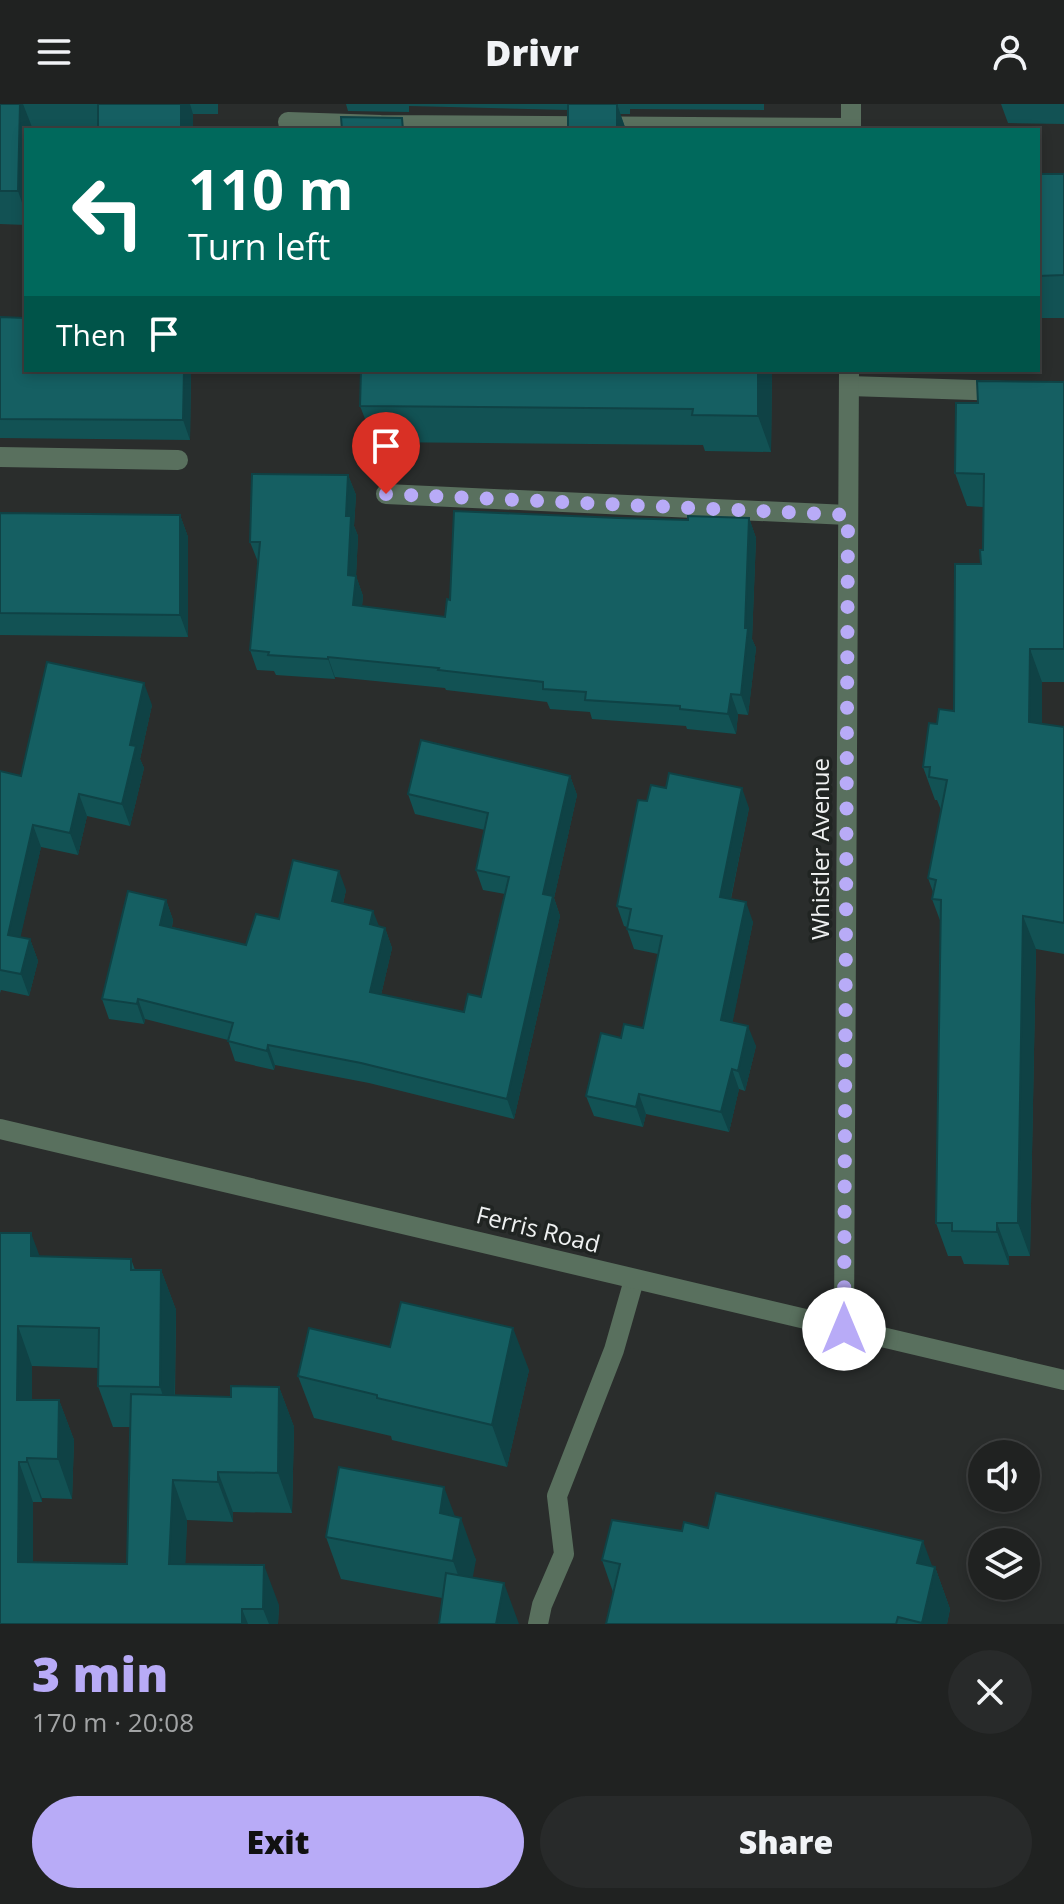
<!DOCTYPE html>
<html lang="en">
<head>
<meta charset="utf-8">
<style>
	:root { --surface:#202221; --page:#282a2a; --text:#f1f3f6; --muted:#a2a4a5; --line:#3d3f3f; --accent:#b8abf7 }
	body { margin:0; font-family:"Open Sans",sans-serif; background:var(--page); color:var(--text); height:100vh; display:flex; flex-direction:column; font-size:30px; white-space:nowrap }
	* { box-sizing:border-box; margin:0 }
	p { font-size:26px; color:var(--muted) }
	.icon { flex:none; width:44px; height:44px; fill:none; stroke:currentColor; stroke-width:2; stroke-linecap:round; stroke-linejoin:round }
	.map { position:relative; height:1520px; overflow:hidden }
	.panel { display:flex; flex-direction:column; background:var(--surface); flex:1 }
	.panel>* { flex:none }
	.guide { position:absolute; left:24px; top:24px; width:1016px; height:244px; border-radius:0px; box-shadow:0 4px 12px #0003,0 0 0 2px var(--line); background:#00695c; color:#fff; overflow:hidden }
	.buttons { position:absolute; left:968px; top:1336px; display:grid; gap:16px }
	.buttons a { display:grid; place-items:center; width:72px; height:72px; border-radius:50%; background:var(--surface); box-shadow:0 4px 12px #0003,0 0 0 2px var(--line); font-size:40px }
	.pin { position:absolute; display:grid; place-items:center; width:68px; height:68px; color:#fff; margin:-82px -34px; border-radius:50% 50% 50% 0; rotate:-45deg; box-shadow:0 0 8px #0007 }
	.pin .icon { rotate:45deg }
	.me { position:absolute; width:88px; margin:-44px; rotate:0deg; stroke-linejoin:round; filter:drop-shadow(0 0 6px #0008) }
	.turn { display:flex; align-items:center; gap:28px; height:168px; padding:0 32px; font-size:36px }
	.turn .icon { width:104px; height:104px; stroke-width:2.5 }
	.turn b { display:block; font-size:56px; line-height:68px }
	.then { display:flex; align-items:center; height:76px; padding:0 32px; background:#0003; gap:16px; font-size:30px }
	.round { display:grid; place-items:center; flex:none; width:84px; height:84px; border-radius:42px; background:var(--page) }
	.summary { display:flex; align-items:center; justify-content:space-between; height:136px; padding:0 32px }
	h1 { font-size:48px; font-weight:800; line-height:60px; color:var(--accent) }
	.cta { display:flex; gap:16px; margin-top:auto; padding:16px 32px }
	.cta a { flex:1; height:92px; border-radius:48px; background:var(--accent); color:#111; font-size:32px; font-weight:800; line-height:92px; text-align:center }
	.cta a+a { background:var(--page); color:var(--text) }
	header { display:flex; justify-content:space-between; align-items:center; height:104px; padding:0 32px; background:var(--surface); font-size:36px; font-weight:800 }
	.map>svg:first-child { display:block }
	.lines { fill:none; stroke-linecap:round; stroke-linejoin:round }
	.lane { stroke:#59705e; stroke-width:20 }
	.street { stroke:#59705e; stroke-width:20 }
	.wall { fill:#125254; fill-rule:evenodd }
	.shaded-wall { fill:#0f4245 }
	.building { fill:#155f62; stroke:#0f4245; stroke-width:2 }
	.route { stroke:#b8abf7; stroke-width:14; stroke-dasharray:0 25.2 }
	.labels { text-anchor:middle; stroke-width:7; stroke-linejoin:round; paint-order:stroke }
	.street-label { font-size:24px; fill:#eff1f1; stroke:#202422 }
</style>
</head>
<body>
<header><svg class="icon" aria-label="menu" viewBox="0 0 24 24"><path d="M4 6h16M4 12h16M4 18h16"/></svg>Drivr<svg class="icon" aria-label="person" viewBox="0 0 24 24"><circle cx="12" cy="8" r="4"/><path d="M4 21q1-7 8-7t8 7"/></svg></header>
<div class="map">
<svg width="1064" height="1520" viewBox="0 0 1064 1520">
	<rect width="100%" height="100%" fill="#2a2d2c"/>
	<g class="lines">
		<path class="lane" d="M288,18L381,21L851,24
			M849,282L1005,287
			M0,353L178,356
			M386,390L848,411
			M538,1520L542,1501L564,1450L557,1392L614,1246L634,1176"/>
		<path class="street" d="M851,26V0
			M0,1025L1064,1276
			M844,1225L849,266"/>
	</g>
	<path class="wall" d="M0,0H218V10H193V26H98V25L32,23L26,26V266H191L190,336L0,334V213L25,214L26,121L0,120Z
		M346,0H764V6L630,5V10H620L626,26H568V6L409,2V8L348,7Z
		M1001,0H1064V20L1008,19Z
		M1038,70H1064V214H1038Z
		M361,266H772L771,348L705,347L703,341L374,338L360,302Z
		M1064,278V578H1042V620L1064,623V850L1036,845L1030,1152H1009V1161L964,1160L961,1152H948L936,1119L941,819L932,795L933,788L928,774L941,706L937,696H935L923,663L937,620L954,607L983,446V403L967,402L955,369L978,299Z
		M348,371L356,391L354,422L358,432L356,472L363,492L362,502L445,513L450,496L619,414L688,416L749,414L756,434L752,535L756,544L748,611L738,610L736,630L687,625L686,622L592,615L590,608L550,605L547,598L446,586L445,584L335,573V575L276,571L274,567L257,566L250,546L258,458L250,438Z
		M0,409L180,411L188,433V533L0,531Z
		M152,601L140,655L144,664L130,722L87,712L78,751L41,743L20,833L30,835L38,857L29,892L1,886L0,889V667L21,672Z
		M570,672L577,691L554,794L560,812L514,1015L369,979L275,961L274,966L235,957L228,936L145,915L144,920L109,915L102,895L166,796L173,816L172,823L246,841L279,815L346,786L343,800L379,822L385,824L392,844L381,891L464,908L481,893L505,790L483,786L476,766L485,726L415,710L408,690Z
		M647,697L749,704L731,795L753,818L732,919L756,942L745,987L739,985L729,1028L646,1010L643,1023L594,1012L586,992L621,934L643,924L658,850L634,845L627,825V823L624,822L617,802Z
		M0,1129L40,1152L131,1155L135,1166H161L176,1206L175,1291L231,1293L279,1283L294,1323L292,1409L233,1408V1418L187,1416L185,1460L279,1501L278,1520H0ZM32,1262L98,1264V1282L113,1323H130L127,1460L33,1458V1398H42V1394L72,1395L74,1336L59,1296H32Z
		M390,1243L529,1266L507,1363L392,1336L391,1332L314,1314L298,1272Z
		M455,1412L476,1456L442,1494L341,1475L326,1433Z
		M708,1424L935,1463L950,1505L947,1520H606L613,1488L602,1456L682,1427Z"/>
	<path class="shaded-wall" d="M20,0H23L32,23V26H26V110L18,87Z
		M181,0H190L193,10V26H181Z
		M617,0L626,26H617Z
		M184,266H191L190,336L183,316Z
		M758,266H772L771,348L758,312Z
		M348,371L356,391L354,422L358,432L356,472L363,492L360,521L353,501L348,471L346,412Z
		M180,411L188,433V533L180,511Z
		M749,414L756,434L752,535L756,544L748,611L741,591Z
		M1030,545L1042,578V651L1029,618Z
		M328,553L335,573V575L328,555Z
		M144,579L152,601L140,655L144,664L130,722L122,700L130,641Z
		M731,590L738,610L736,630L728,610Z
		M570,672L577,691L554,794L560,812L514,1015L507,995L543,790Z
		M742,684L749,704L727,813L720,793Z
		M79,690L87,712L78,751L70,729Z
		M33,721L41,743L16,853L8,831Z
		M339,767L346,786L339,817L332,797Z
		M166,796L173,816L168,841L160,821Z
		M746,798L753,818L729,936L721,916Z
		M373,807L381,827L370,820Z
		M1023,812L1036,845L1030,1152L1018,1119Z
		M385,824L392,844L377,908L370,888Z
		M30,835L38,857L29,892L21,870Z
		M138,895L145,915L144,920L137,900Z
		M748,922L756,942L745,987L738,967Z
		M268,941L275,961L274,966L267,947Z
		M732,965L739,985L729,1028L721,1008Z
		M639,990L646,1010L643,1023L636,1003Z
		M997,1119L1009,1152V1161L997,1128Z
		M31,1129L46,1169L31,1152Z
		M161,1166L176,1206L174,1323L160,1283Z
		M18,1222L32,1262V1336L17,1296Z
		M513,1224L529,1266L507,1363L492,1321Z
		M279,1283L294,1323L292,1409L278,1369Z
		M59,1296L74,1336L72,1395L58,1355Z
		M27,1354L42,1394V1398L27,1358Z
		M19,1358L33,1398V1498L18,1458Z
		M218,1368L233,1408V1418L218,1378Z
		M173,1376L187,1416L184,1500L169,1460Z
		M444,1383L459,1423L461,1414L476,1456L468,1499L453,1457L440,1409Z
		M923,1437L934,1467L935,1463L950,1505L947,1520H923L922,1519L917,1459Z
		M264,1461L279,1501L278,1520H269L263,1505Z
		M504,1479L519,1520H496Z
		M242,1505L248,1520H242Z"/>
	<path class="building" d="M0,0H20L18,87H0Z
		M98,0H181V26H98Z
		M568,0H617V26H568Z
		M341,13L402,14L403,26H342Z
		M1038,70H1064V171L1038,172Z
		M26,116V266H184L183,316L0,315V213L25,214Z
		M361,266H758V312L692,311L693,305L360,302Z
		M977,277L1064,278V545H1030L1029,618L1064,623V819L1023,812L1018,1119H997V1128L952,1127V1119H936L941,796L932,795L936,776L928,774L947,676L929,673L930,663H923L929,619L937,620L939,605L954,607L955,460H981L980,446H983L984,370L955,369L956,299H978Z
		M252,370L348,371L346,412H351L348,471L356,472L353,501L445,513L447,495L450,496L454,407L619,414L688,416V412L749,414L745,524H748L741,591L731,590L728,610L680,605V602L585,596L586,588L543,585V578L438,566L439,564L328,553V555L268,551L269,548L250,546L260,438H250Z
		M0,409L180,411V511L0,509Z
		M47,558L144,579L130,641L136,642L122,700L79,690L70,729L33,721L8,831L30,835L21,870L0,866V667L21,672Z
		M421,636L570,672L543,790L553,792L507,995L361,959L268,941L267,947L228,937L233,919L138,895L137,900L102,895L128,787L166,796L160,821L246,841L256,810L279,815L293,756L339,767L332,797L373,807L370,820L385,824L370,888L464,908L468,890L481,893L509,773L476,766L488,709L408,690Z
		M669,669L742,684L720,793L746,798L721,916L748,922L738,967L732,965L721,1008L639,990L636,1003L586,992L601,929L621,934L624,920L643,924L662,832L627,825L631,805L617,802L638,696L647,697L651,681L666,684Z
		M0,1129H31V1152L131,1155V1166H161L160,1283L98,1282L99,1224L18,1222L17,1296H59L58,1355L27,1354V1358H19L18,1458L127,1460L131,1290L231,1293V1282L279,1283L278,1369L218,1368V1378L173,1376L169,1460L264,1461L263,1505H242V1520H0Z
		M401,1198L513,1224L492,1321L377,1294V1291L298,1272L309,1224L390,1243Z
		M339,1363L444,1383L440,1409L461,1414L453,1457L326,1433Z
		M716,1389L923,1437L917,1459L935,1463L922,1519L898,1513L896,1520H606L620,1460L602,1456L612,1416L682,1427L684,1418L708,1424Z
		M446,1469L504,1479L496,1520H439Z"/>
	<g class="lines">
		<path class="route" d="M386,390L848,411L844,1225"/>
	</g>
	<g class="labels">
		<g class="street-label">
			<text transform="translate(821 745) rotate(-90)" y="8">Whistler Avenue</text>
			<text transform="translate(538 1126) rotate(14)" y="8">Ferris Road</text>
		</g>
	</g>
</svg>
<div class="buttons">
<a><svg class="icon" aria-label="sound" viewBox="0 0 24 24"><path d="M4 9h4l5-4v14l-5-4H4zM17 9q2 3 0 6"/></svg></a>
<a><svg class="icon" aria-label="layers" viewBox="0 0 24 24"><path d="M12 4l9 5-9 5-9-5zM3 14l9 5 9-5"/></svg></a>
</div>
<div class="pin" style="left:386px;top:390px;background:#d93025"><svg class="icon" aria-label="arrive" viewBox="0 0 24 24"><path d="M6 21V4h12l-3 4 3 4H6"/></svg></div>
<svg class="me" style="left:844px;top:1225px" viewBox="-20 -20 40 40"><circle r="19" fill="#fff"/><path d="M0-13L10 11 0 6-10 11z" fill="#b8abf7"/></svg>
<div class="guide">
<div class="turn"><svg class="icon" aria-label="left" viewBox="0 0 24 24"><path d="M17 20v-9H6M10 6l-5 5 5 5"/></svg><div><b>110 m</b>Turn left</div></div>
<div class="then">Then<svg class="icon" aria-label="arrive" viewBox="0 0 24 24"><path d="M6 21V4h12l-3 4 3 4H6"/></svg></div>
</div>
</div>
<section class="panel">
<div class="summary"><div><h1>3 min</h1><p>170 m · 20:08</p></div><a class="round"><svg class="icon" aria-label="close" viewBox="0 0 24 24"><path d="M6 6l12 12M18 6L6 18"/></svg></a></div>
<div class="cta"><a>Exit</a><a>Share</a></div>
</section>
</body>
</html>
